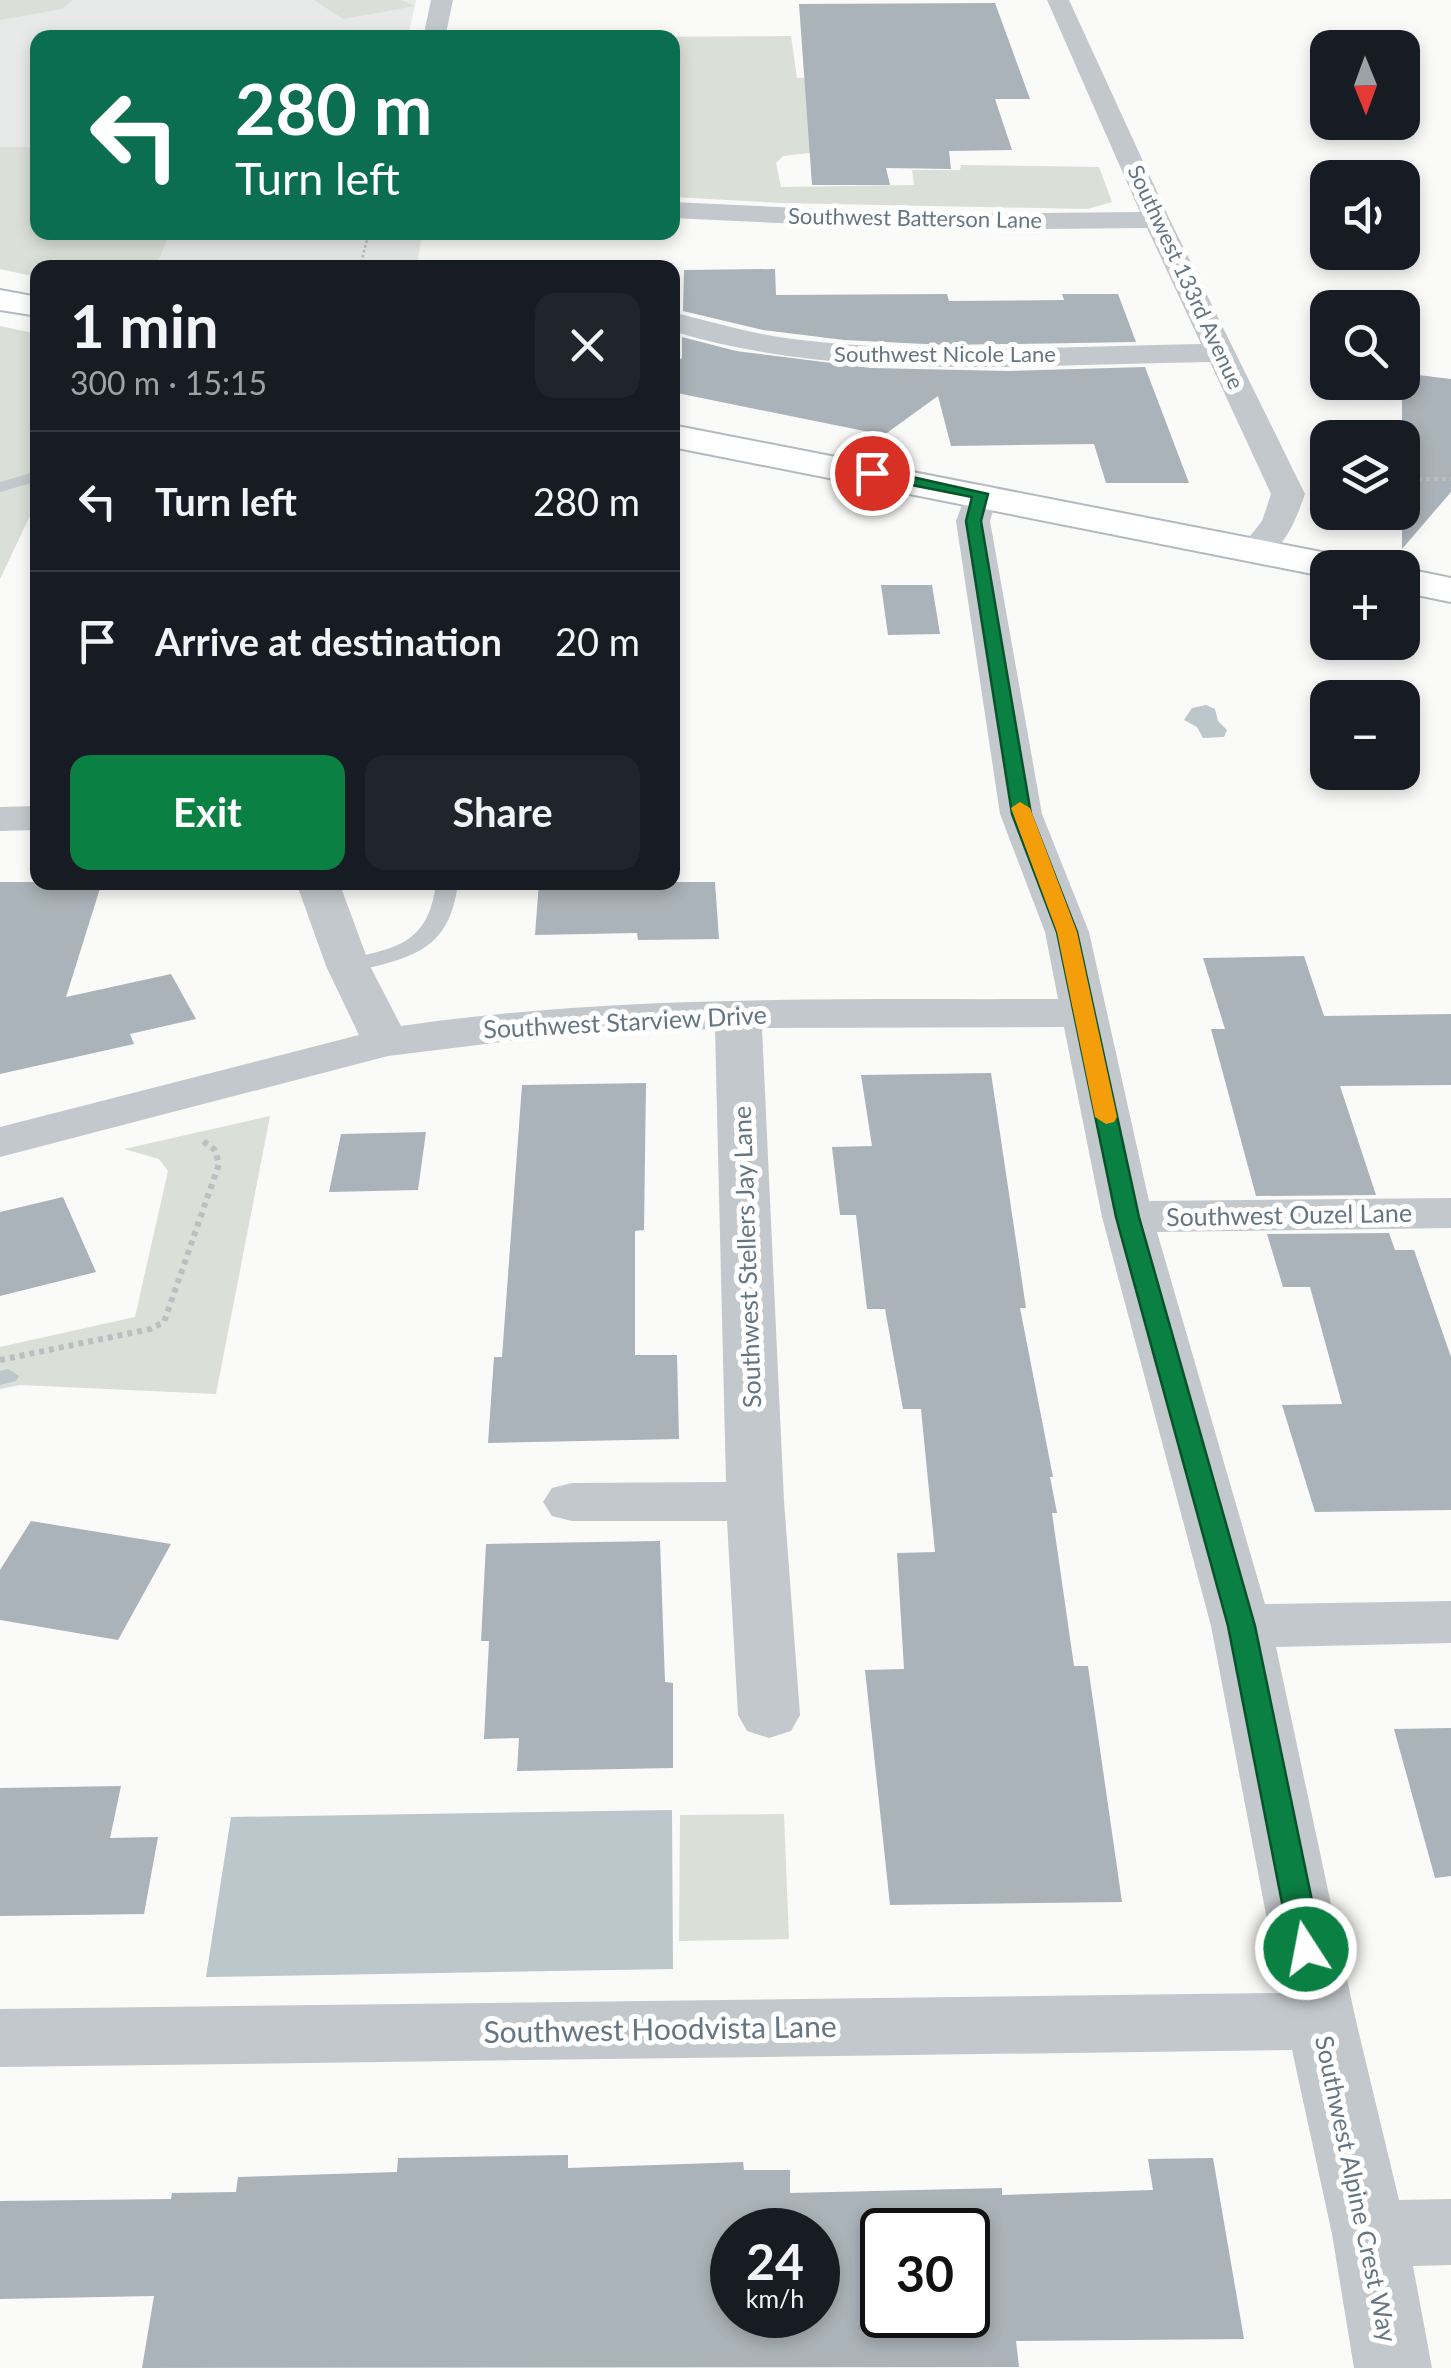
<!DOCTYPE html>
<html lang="en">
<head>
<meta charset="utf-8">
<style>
	:root { --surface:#171b24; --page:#20242c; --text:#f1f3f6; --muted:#9ea1a6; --line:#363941; --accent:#0b8043 }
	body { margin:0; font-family:Lato,sans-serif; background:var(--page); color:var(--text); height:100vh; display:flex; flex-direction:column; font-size:38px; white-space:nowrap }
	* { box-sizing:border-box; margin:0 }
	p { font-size:32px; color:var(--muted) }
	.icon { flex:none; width:55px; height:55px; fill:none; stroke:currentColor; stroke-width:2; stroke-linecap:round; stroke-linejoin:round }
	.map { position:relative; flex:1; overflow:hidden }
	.panel { position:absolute; left:30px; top:260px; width:650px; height:630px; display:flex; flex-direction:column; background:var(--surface); border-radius:20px; box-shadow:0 5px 15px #0003 }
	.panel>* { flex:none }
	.hud { position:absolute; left:30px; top:30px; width:650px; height:210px; border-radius:20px; box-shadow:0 5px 15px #0003; background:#0b6e4f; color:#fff; overflow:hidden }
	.needle { width:65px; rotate:179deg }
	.fabs { position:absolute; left:1310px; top:30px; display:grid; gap:20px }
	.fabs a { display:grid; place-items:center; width:110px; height:110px; border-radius:20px; background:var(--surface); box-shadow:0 5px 15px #0003; font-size:50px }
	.speed { position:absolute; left:710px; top:2208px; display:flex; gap:20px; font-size:50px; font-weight:700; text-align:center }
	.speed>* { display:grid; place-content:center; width:130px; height:130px; border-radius:50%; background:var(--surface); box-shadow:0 5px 15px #0003; line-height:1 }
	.speed small { font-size:25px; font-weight:400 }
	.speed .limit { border:5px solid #111; border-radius:15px; background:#fff; color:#111 }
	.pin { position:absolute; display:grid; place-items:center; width:85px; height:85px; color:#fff; margin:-42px; border:5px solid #fff; border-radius:50%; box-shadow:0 2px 10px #0007 }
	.me { position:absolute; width:110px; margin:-55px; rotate:349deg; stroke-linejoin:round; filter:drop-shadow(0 0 8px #0008) }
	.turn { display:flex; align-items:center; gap:35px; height:210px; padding:0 40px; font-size:45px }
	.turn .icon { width:130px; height:130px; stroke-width:2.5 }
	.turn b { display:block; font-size:70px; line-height:85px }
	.round { display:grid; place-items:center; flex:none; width:105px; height:105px; border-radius:20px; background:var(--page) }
	.summary { display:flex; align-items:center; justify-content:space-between; height:170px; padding:0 40px }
	h1 { font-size:60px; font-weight:700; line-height:75px }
	.button { display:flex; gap:20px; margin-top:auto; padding:20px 40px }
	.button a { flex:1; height:115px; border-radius:20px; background:var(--accent); color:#fff; font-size:40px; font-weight:700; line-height:115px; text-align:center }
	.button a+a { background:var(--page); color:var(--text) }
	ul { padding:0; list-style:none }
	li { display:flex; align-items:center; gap:30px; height:140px; padding:0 40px; border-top:2px solid var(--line) }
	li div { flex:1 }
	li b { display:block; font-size:38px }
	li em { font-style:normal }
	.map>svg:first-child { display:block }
	.built { fill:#e8e9e9 }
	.green { fill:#dadfd7 }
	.water { fill:#bbc7cb }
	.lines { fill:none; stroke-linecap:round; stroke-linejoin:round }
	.stream { fill:#bbc7cb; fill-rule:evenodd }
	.building { fill:#aab3b9; fill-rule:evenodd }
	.secondary-casing { stroke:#b3babf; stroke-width:4 }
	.path-far2 { stroke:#bbbfc2; stroke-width:2.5; stroke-dasharray:2.5 2.5; stroke-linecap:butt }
	.path-far1 { stroke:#bbbfc2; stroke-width:4; stroke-dasharray:4 4; stroke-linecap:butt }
	.path { stroke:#bbbfc2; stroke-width:6; stroke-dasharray:5 5; stroke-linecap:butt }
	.lane { fill:#c3c8cc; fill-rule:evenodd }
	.street { fill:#c3c8cc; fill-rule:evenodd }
	.secondary { fill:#fff; fill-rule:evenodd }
	.route { fill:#0b8043; stroke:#07532c; stroke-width:2.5 }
	.slow { fill:#f59e0b }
	.labels { text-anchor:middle; stroke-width:10; stroke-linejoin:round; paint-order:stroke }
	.far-street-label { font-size:22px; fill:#657683; stroke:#fff }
	.street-label { font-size:25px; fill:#657683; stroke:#fff }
	.near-street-label { font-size:30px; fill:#657683; stroke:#fff }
</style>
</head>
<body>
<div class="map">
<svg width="1451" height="2368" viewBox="0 0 1451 2368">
	<rect width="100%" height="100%" fill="#fafaf8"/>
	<path class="built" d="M0,0H416L408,37L38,38L37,147H0Z
		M170,233H422L417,267L156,268Z"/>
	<path class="green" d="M0,0H73L62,9L0,20Z
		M314,0H401L415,6L343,19Z
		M791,36L797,78L881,77L819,152L783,156L776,163L781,187L914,185L912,170H960L961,165L1099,167L1112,202L1087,209L781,203L673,197L672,38H459Z
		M0,147H37L38,232L170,233L156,267L38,268L37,277L0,269Z
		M0,326L38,334L37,501L0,579Z
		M270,1116L216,1394L20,1385L0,1389V1347L135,1317L168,1171L159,1159L124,1149Z
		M784,1814L789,1939L679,1941L680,1815Z"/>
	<path class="water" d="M1206,705L1215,709L1218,721L1227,730L1224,737L1203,738L1197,727L1184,720L1192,708Z
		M672,1810L673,1969L206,1977L231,1817Z"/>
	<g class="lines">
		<path class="stream" d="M8,1369L19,1376L16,1381L0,1385V1371Z"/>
	</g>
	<path class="building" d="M995,3L1030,99H995L1012,150L949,151L951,169L886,168L890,185H812L799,4Z
		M775,269L776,295L947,294L949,301L1064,300L1062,294H1118L1136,342L945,345L844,340L763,330L683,311L684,270Z
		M682,337L736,351L871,368L1008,371L1145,367L1189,483H1106L1094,444L951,446L938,396L884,435L672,392V364L682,358Z
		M1402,373L1451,379V492L1402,549Z
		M881,585H932L940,634L888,635Z
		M0,882H102L66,997L171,974L196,1019L130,1034L134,1044L0,1074Z
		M539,882H715L719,939L638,940L637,933L535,935Z
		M1304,956L1324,1016L1451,1014V1085L1340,1086L1376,1195L1256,1196L1211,1029H1225L1203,958Z
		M991,1073L1026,1308H1020L1053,1477H1050L1057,1513H1052L1074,1666H1088L1122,1902L890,1905L865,1670L904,1669L897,1553L935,1552L921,1409H903L885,1309H867L856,1215H840L832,1147L872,1146L861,1075Z
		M646,1083L644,1230L635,1231V1355H677L679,1439L488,1443L494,1357H502L522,1085Z
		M426,1132L418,1190L329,1192L341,1134Z
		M63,1197L96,1272L0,1296V1212Z
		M1389,1233L1395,1250H1414L1451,1357V1510L1315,1512L1282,1405L1342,1404L1310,1287H1283L1267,1234Z
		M31,1521L171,1544L118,1640L0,1620V1570Z
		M660,1541L665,1682L673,1683V1768L517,1771L519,1738L484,1739L489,1641H481L486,1544Z
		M1451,1728V1876L1435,1878L1394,1729Z
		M121,1786L110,1838L158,1837L144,1914L0,1916V1788Z
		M568,2155V2168L743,2162L744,2170H790V2193L1002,2188V2195L1153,2190L1148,2159L1213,2158L1244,2339L1016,2341L1019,2367L142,2368L154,2296L0,2299V2201L171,2199L172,2193L236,2192L238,2177L397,2172L398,2158ZM732,2230H818V2315H732ZM882,2230H968V2315H882Z"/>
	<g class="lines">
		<g class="secondary-casing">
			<path id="secondary" d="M0,290L38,297V316L0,310Z
				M672,425L1342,556L1356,560L1361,568H1328V577L672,447Z
				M1402,568L1451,578V602L1402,592Z"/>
		</g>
		<path class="path-far2" d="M360,267L369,232"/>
		<path class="path-far1" d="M1402,479H1451"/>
		<path class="path" d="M0,1360L150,1329L164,1322L219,1164L215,1150L200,1139"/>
		<path class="lane" d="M38,471V481L0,492V482Z
			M436,882H458C450,954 408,958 348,973L340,971L337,966L340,961C394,948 429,946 436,882Z"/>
		<path class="street" d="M431,0H453L445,38H423Z
			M1047,0H1069L1170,220L1305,494C1295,522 1280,565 1245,556L1240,549L1262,521L1271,494L1210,362C1034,364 843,383 672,331V312C713,322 751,334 793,339C927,356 1066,346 1201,344L1147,228L927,230L672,218V202L927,214L1140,212Z
			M981,484L993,487L998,494L990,521L1042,814L1089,932L1149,1201L1451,1198V1228L1157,1232L1265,1604L1451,1601V1643L1276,1647L1356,2021L1399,2200L1451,2199V2265L1413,2266L1432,2368H1354L1332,2234L1292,2050L0,2067V2009L1281,1993L1211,1626L1102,1217L1064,1027L762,1028L784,1501L800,1715L791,1731L769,1738L747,1731L738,1715L727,1521H572L552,1516L543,1502L552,1488L572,1483L726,1482L715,1029L567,1034L388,1056L0,1157V1127L359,1035L326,966L296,882H339L370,966L401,1026C619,994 839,1000 1058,999L1045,932L1000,814L956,521L969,487Z
			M38,806V830L0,831V807Z"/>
		<use href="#secondary" class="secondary"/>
	</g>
	<path class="route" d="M872,468L988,494L981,521L1031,814L1077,932L1139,1217L1255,1626L1322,1949L1317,1958L1306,1961L1296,1958L1291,1949L1228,1626L1116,1217L1057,932L1012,814L966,521L972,497L866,476V470Z"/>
	<path class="slow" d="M1020,802L1030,808L1077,932L1117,1117L1114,1122L1106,1124L1095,1117L1057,932L1011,808Z"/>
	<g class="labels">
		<g class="far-street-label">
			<text transform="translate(915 218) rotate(1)" y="8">Southwest Batterson Lane</text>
			<text transform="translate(1186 277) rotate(65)" y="8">Southwest 133rd Avenue</text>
			<text x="945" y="362">Southwest Nicole Lane</text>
		</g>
		<g class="street-label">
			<text transform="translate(625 1022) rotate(-3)" y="9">Southwest Starview Drive</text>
			<text transform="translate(1289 1215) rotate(-1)" y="9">Southwest Ouzel Lane</text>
			<text transform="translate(747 1257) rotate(-92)" y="9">Southwest Stellers Jay Lane</text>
			<text transform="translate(1356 2189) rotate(78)" y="9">Southwest Alpine Crest Way</text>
		</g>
		<g class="near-street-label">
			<text transform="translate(660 2030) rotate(-1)" y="10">Southwest Hoodvista Lane</text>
		</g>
	</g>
</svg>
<div class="fabs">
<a><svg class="needle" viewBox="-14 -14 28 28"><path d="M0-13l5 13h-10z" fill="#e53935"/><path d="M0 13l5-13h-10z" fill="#9ea1a6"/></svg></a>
<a><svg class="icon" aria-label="sound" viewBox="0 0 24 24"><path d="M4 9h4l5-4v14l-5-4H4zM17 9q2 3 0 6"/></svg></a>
<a><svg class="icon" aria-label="search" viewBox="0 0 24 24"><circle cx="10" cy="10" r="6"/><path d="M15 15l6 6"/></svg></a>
<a><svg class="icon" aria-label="layers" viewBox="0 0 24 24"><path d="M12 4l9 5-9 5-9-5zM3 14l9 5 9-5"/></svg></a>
<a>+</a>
<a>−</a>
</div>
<div class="speed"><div>24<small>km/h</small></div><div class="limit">30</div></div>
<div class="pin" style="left:872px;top:473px;background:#d93025"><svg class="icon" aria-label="arrive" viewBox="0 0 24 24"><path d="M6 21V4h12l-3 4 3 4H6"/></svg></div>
<svg class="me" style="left:1306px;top:1949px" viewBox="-20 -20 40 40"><circle r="17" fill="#0b8043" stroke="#fff" stroke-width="3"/><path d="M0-11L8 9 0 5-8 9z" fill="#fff"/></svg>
<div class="hud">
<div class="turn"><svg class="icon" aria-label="left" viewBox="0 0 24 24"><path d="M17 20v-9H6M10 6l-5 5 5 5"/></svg><div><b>280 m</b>Turn left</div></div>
</div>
<section class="panel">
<div class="summary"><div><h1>1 min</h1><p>300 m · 15:15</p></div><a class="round"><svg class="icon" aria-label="close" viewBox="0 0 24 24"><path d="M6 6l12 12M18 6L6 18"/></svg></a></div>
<ul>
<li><svg class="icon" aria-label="left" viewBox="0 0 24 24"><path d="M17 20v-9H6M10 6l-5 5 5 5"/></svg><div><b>Turn left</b></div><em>280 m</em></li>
<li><svg class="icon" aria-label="arrive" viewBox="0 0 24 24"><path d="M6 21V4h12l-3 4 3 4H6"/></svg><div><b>Arrive at destination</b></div><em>20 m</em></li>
</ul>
<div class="button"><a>Exit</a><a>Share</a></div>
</section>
</div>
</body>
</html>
